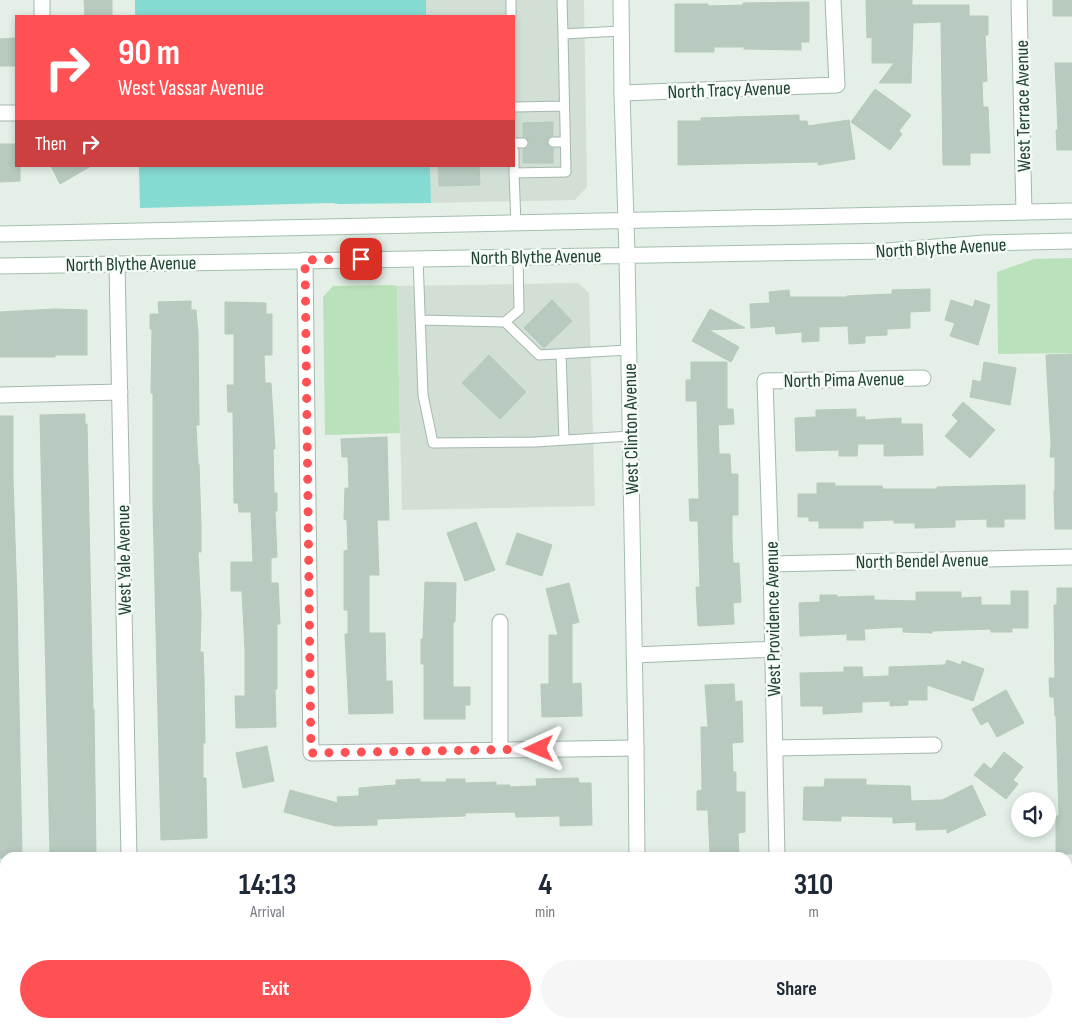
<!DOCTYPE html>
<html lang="en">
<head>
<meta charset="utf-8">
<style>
	:root { --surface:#fff; --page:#f6f6f7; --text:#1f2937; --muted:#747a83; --accent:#ff5153 }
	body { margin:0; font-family:"Sofia Sans Condensed",sans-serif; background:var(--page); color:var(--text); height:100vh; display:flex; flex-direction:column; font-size:19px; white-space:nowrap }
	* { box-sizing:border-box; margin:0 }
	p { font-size:16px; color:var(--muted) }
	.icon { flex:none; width:28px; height:28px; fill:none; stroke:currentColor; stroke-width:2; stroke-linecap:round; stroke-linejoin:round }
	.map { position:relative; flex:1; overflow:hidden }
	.drawer { position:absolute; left:0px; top:852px; width:1072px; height:176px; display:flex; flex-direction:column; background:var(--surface); border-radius:15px 15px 0 0; box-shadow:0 2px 8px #0003 }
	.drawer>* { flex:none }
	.hud { position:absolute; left:15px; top:15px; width:500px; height:152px; border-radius:0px; box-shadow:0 2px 8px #0003; background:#ff5153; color:#fff; overflow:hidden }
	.buttons { position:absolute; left:1011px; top:792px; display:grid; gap:10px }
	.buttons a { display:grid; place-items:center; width:45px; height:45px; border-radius:50%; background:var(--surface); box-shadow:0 2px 8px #0003; font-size:25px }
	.pin { position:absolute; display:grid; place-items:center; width:42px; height:42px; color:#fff; margin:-21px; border-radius:10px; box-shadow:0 2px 8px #0006 }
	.me { position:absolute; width:55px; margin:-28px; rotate:269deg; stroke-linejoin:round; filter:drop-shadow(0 0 4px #0008) }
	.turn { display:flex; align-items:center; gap:18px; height:105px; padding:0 20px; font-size:22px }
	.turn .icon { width:65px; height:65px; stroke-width:2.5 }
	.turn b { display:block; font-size:35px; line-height:42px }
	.then { display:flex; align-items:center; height:48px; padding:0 20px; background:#0003; gap:10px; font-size:19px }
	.eta { display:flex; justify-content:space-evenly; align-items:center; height:85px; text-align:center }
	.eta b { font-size:30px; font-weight:700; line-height:35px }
	.button { display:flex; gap:10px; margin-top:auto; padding:10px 20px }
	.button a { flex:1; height:58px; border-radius:30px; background:var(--accent); color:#fff; font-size:20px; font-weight:700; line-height:58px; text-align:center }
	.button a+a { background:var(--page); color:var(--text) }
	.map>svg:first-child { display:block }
	.built { fill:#d1dfd5 }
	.green { fill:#bae2ba }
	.water { fill:#85dad1 }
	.building { fill:#b8cabf; stroke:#b5cabc }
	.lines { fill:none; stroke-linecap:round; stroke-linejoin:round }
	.lane-casing { stroke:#a5b8ad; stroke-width:11 }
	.street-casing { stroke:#a5b8ad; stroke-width:17 }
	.secondary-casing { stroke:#a3bfae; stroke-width:17 }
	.lane { stroke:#fff; stroke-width:9 }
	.street { stroke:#fff; stroke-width:15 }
	.secondary { stroke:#fff; stroke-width:15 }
	.route { stroke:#ff5153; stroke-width:9; stroke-dasharray:0 16.2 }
	.labels { text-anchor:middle; stroke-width:5; stroke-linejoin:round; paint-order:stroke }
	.street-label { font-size:19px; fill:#204331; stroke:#f5fbf6 }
</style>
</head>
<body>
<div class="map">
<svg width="1072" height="1028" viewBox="0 0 1072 1028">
	<rect width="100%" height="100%" fill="#e3efe7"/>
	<path class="built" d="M426,0H584L587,187L575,200L431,203L430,166H514V16H426Z
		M578,283L589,293L595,506L402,510L397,286Z"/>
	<path class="green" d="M1072,258V353L998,354L997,272L1034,259Z
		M392,285L397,286L400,433L325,435L323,297L333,286Z"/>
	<path class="water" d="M135,0H426V16H135Z
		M139,166H430L431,203L339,204L332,203L140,208Z"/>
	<path class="building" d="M84,0H112V16H85Z
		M866,0H912V5H969V16H988V35H985L987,81L982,82L983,107H988L990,153H970V165H943L941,22L913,23L911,83H879L894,63H872V37L867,38Z
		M1053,0H1072V16H1053Z
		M809,2V42H801V50L744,49V47H714V52H675V4H708V6L743,5V3Z
		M16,38V66H0V39Z
		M1055,63H1072V150H1057L1056,130H1058Z
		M875,89L911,115L899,131L902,134L890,150L851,122Z
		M799,115V121H807L808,126L849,120L855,159L818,165V162L678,165V121H701V118Z
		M553,122V136L548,138L547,142L549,147L553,148V163H523V149L528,147L529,143L527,138L523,137V123Z
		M0,144H16V166H20V181L0,182Z
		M51,166H91L60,184Z
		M438,166H479L480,185L439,186Z
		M930,289V311L910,312V328L887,329V335L865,336V343L849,344L848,326L819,327V341L802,342V332L776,334L775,326L751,328L750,304L770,303L769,292L789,290L790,297H847V296L892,294V290Z
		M552,300L572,321L544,348L524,328Z
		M951,300L973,307L975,300L990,305L978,345L950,336L955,323L945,320Z
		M191,301V310H196L198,334L199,425H196L198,464H199L201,525V552H198L201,614L200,652H203L204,678L205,743H203V778H206L207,838L161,840L153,505V393H151L152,329H150V314H159L158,302Z
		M225,302L266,303V314H272V355H264L265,383H271L275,449H273L274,493H277V511H275L277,557L271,558V583H278L280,624H277V689H275L276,727L236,728L235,696H245V649L242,591H231V562H253L251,512H239L238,503H234L233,412H228L227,385H234V334H225Z
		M54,309L87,310V355H55V357H0V312Z
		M710,309L745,328L709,330L739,347L731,362L692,341Z
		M1072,354V529H1055L1054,491H1055V457H1050L1051,444L1046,355Z
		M489,355L526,392L500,419L462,383Z
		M691,362H727V409H733L734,424L718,425L719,454H730L731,474H738V515H732V537L733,563H739L741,602L733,603L734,624L698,626L696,587H700L698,521H690L689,499H699L697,401H686V380H691Z
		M984,362L1016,368L1010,405L970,397L973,380L981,382Z
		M963,402L995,430L970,458L945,436L958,421L952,415Z
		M856,409V417H865V420L901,418V424H922L923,455L884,456V444H858L857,456H839V450L796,451L795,418L816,417V410Z
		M85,414V424H87L93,709H94L96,858H50L40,415Z
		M0,416H13V478L17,601L22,858H0Z
		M387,437L389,520H377L379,575H369V633H385L386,681H392L393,713L349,714L345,634H348V610H344V551L348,550L347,520L344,519L345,488H349L348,457H342L341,439Z
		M817,483H835V486H882L883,489H937V487L1025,485V519H1004V527H987V519L955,520V527L915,528V523H894V520L863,521V528H819V521H809V517H798V494H817Z
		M476,522L495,570L465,581L447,533Z
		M517,533L552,545L542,576L506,564Z
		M425,582L456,583L455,622H453V687H470V705H465V719H424V664H421V639H423Z
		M569,583L579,622L572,624V684L581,683L582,716L542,717L541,684H549V635H558L546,589Z
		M1057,588H1072V854H1056V816H1059L1056,716H1055L1054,697H1050L1049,678H1055L1054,605H1057Z
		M1011,591H1028V628H1012V632H991V629L932,631V633L903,632V627L864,629L865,640H847V634L800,636L799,603L820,602V595H837V597L874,596V600L916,601V592H961V598L981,597V605H1011Z
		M947,660L961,665L962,661L984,669L973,701L927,685V700H908V705L890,706V701L862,702V712L823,714V706H801L800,673L844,672V667H862L863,677L889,676V667L945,665Z
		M734,684L735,702L742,701L743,742L732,743L733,772H736V792H745V832L738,833L739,853L710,855L708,810H697V791L702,790L701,727H708L705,685Z
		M1006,690L1024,723L997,737L988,721L981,725L972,709Z
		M267,746L274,781L243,788L236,753Z
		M1004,752L1023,767L1013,780L1018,784L1006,799L974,775L984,763L991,769Z
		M578,778L579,783H591L592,825L560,826V816L516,817L515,812L465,813V816L377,819V825L335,826L284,812L290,790L338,803L337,797L359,796V788L396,785V780L420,779V782H447L446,779H465V783L496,782V785H510V787L537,786L536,779Z
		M825,779H866V785L910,786L911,801L942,800L972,785L986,815L947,833V829L916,830V822L893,823V817L841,816V821L803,820L804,787H824Z"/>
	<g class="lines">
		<g class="lane-casing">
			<path id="lane" d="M511,0V16
				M562,0L563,34
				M514,107L564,106
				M553,142H565
				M514,143H523
				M514,151V173
				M516,224L514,173L566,172L563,34L621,31
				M418,258L423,395L433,443L535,442L630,436
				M420,320L505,322L519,310L518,257
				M505,322L539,355L629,350
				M561,354L564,440"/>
		</g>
		<g class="street-casing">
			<path id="street" d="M42,0V16
				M1019,0L1024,212
				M622,93L837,85L833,0
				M0,113H16
				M305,260L311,753L636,748
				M117,264L129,858
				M0,395L120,392
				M771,564L1072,557
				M500,622V750
				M634,655L774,649
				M775,748L934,745
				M777,858L771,564L765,381L923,378
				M1068,928H1072
				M133,1024V1028
				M781,1024V1028"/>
		</g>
		<g class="secondary-casing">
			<path id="secondary" d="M621,0L622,93L627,255L636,748L637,858
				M0,234L1072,211
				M0,266L887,251L984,243L1072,241
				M639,1024V1028"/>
		</g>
		<use href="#lane" class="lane"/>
		<use href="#street" class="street"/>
		<use href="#secondary" class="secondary"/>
	</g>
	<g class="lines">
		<path class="route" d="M361,259L305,260L311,753L539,749"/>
	</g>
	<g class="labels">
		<g class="street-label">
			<text transform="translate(729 89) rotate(-2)" y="7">North Tracy Avenue</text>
			<text transform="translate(1022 106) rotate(-91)" y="7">West Terrace Avenue</text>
			<text transform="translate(941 247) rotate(-3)" y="7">North Blythe Avenue</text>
			<text transform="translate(536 256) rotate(-1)" y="7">North Blythe Avenue</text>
			<text transform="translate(131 263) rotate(-1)" y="7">North Blythe Avenue</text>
			<text transform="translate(844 379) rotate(-1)" y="7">North Pima Avenue</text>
			<text transform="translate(630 429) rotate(-91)" y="7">West Clinton Avenue</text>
			<text transform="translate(123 560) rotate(-91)" y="7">West Yale Avenue</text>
			<text transform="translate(922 560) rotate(-1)" y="7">North Bendel Avenue</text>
			<text transform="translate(772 619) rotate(-91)" y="7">West Providence Avenue</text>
		</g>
	</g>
</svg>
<div class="buttons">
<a><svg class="icon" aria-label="sound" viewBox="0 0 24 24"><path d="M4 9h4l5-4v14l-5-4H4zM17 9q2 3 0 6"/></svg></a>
</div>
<div class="pin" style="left:361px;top:259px;background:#d93025"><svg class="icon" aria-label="arrive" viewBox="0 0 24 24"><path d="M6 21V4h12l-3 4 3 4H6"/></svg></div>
<svg class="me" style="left:539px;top:749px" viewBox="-20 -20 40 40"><path d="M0-17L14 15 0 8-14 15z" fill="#ff5153" stroke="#fff" stroke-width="4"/></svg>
<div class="hud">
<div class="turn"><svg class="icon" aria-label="right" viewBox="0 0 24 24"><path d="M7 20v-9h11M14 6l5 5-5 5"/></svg><div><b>90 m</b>West Vassar Avenue</div></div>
<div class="then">Then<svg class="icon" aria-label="right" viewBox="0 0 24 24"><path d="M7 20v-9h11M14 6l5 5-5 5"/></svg></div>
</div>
<section class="drawer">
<div class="eta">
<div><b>14:13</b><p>Arrival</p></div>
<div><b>4</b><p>min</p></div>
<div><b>310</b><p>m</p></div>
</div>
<div class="button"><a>Exit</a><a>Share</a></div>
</section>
</div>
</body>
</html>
